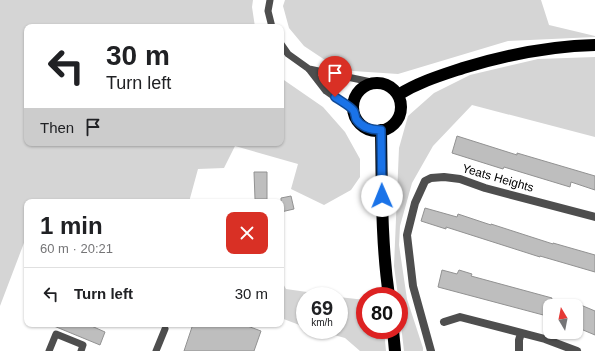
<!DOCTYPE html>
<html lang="en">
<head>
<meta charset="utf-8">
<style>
	:root { --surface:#fff; --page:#f2f2f2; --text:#202124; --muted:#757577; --line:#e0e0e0 }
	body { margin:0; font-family:Helvetica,sans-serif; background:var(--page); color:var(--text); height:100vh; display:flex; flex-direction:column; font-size:15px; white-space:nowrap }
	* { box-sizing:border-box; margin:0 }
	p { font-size:13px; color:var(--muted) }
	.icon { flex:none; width:22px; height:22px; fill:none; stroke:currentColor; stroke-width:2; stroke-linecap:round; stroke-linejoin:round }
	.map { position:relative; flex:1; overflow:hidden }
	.sheet { position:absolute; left:24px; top:199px; width:260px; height:128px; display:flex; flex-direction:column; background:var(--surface); border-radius:8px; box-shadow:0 1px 3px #0004 }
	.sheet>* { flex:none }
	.banner { position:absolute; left:24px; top:24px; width:260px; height:122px; border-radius:8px; box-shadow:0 1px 3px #0004; background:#fff; color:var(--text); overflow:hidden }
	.needle { width:26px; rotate:350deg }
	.tools { position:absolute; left:543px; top:299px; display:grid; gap:8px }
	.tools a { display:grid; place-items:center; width:40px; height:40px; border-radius:8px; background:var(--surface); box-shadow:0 1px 3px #0004; font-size:20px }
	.speed { position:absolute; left:296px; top:287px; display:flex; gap:8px; font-size:20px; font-weight:700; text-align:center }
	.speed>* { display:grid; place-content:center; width:52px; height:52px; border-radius:50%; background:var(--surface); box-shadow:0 1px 3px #0004; line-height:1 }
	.speed small { font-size:10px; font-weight:400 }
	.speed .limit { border:6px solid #d22; background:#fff; color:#111 }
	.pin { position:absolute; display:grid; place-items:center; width:34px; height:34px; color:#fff; margin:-41px -17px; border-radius:50% 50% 50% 0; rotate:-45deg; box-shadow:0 0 4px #0007 }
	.pin .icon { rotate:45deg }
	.me { position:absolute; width:44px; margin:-22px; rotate:359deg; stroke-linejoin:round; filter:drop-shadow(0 0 3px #0008) }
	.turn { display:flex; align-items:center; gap:14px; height:84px; padding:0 16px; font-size:18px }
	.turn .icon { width:52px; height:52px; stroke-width:2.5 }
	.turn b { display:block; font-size:28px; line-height:34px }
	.then { display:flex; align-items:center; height:38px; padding:0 16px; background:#0003; gap:8px; font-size:15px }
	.round { display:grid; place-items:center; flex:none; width:42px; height:42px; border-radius:8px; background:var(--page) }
	.overview { display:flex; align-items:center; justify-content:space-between; height:68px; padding:0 16px }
	h1 { font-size:24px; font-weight:800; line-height:30px }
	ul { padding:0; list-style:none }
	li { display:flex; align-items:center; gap:12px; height:52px; padding:0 16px; border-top:1px solid var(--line) }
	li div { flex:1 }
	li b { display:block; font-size:15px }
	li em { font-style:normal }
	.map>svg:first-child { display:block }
	.green { fill:#d5d5d5 }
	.building { fill:#bebebe; stroke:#929292 }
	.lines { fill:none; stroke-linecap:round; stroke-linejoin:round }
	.lane { stroke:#4e4e4e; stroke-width:7 }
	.street { stroke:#4e4e4e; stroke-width:8 }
	.highway { stroke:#000; stroke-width:12 }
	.route-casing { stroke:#114b97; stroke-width:10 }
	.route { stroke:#1a73e8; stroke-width:7 }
	.labels { text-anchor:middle; stroke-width:3; stroke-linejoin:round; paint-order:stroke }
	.street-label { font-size:12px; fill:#000; stroke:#fff }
</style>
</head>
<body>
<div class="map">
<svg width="595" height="351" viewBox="0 0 595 351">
	<rect width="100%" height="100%" fill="#fff"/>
	<path class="green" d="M0,0H253L252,7L255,27H27V143H281V78L323,107L345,132L360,159V177L351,190L324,205L291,189L298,164L235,146L224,168L198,169L189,202H27V235L0,306Z
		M285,0H541L549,25L595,36V37L508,41L398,74L353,71L325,60L304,46L289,28L283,6Z
		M595,57V137L472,105L433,146L412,183L400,226L399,245L407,299L423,348V351H404L399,308V296H398L394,266L399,148L408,116L434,93L470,75L538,59Z
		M281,280L286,289L335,296H305V327L302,326L281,318Z
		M339,297L365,300V330H384L386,351H360L345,338L316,330H339Z"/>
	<path class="building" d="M457,136L517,155V153L595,176V190L571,182L570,187L504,167L503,169L452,153Z
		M254,172H267V199H255Z
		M291,196L294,209L281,212V198Z
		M425,208L457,217L458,214L491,225V224L553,244V243L595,255V272L540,256V257L446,227V229L421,221Z
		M442,270L457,274L459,270L472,274L471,276L552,298L547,316L438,287Z
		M576,303L595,311V335L576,327Z
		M49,324H87L105,332L100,345Z
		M193,324H242L261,331L254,351H184Z"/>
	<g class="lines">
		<path class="lane" d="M270,0L268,11L272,27
			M281,44L288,54L309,69L326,91L353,110
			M309,69L376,83
			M49,351L56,334L83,345L81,351
			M156,351L165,329"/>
		<path class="street" d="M444,322L460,317L545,339L577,351
			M431,351L413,286L407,235L415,203L425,181L431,178L444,177L460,179L485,188L595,217
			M519,351V340L521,333"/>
		<path class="highway" d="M353 107a24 24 0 1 1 48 0a24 24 0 1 1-48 0Z
			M398,95C419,82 439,76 463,68C506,55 549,46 595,45
			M381,130C382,186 381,241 389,296
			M393,330L395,351"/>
	</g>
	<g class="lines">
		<g class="route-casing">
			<path id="route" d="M335,97C339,100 350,106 353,110C355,112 355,116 356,119C362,128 371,130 381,130L382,196"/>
		</g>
		<use href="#route" class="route"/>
	</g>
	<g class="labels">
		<g class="street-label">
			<text transform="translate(498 178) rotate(16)" y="4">Yeats Heights</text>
		</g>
	</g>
</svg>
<div class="tools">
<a><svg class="needle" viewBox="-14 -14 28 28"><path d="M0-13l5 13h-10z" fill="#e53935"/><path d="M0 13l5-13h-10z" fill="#757577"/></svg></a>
</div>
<div class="speed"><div>69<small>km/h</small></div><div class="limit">80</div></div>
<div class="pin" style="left:335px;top:97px;background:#d93025"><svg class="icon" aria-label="arrive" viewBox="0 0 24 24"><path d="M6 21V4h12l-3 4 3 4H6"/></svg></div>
<svg class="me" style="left:382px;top:196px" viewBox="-20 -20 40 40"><circle r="19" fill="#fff"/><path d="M0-13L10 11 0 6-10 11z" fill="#1a73e8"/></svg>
<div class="banner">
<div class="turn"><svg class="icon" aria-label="left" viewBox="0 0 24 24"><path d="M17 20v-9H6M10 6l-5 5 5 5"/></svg><div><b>30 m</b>Turn left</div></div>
<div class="then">Then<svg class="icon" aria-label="arrive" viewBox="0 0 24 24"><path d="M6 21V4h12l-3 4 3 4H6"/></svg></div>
</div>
<section class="sheet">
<div class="overview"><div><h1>1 min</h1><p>60 m · 20:21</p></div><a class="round" style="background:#d93025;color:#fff"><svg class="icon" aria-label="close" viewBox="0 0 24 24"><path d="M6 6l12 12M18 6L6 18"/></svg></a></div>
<ul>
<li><svg class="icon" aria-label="left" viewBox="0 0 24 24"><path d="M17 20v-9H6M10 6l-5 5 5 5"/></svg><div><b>Turn left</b></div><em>30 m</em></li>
</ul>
</section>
</div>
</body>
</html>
